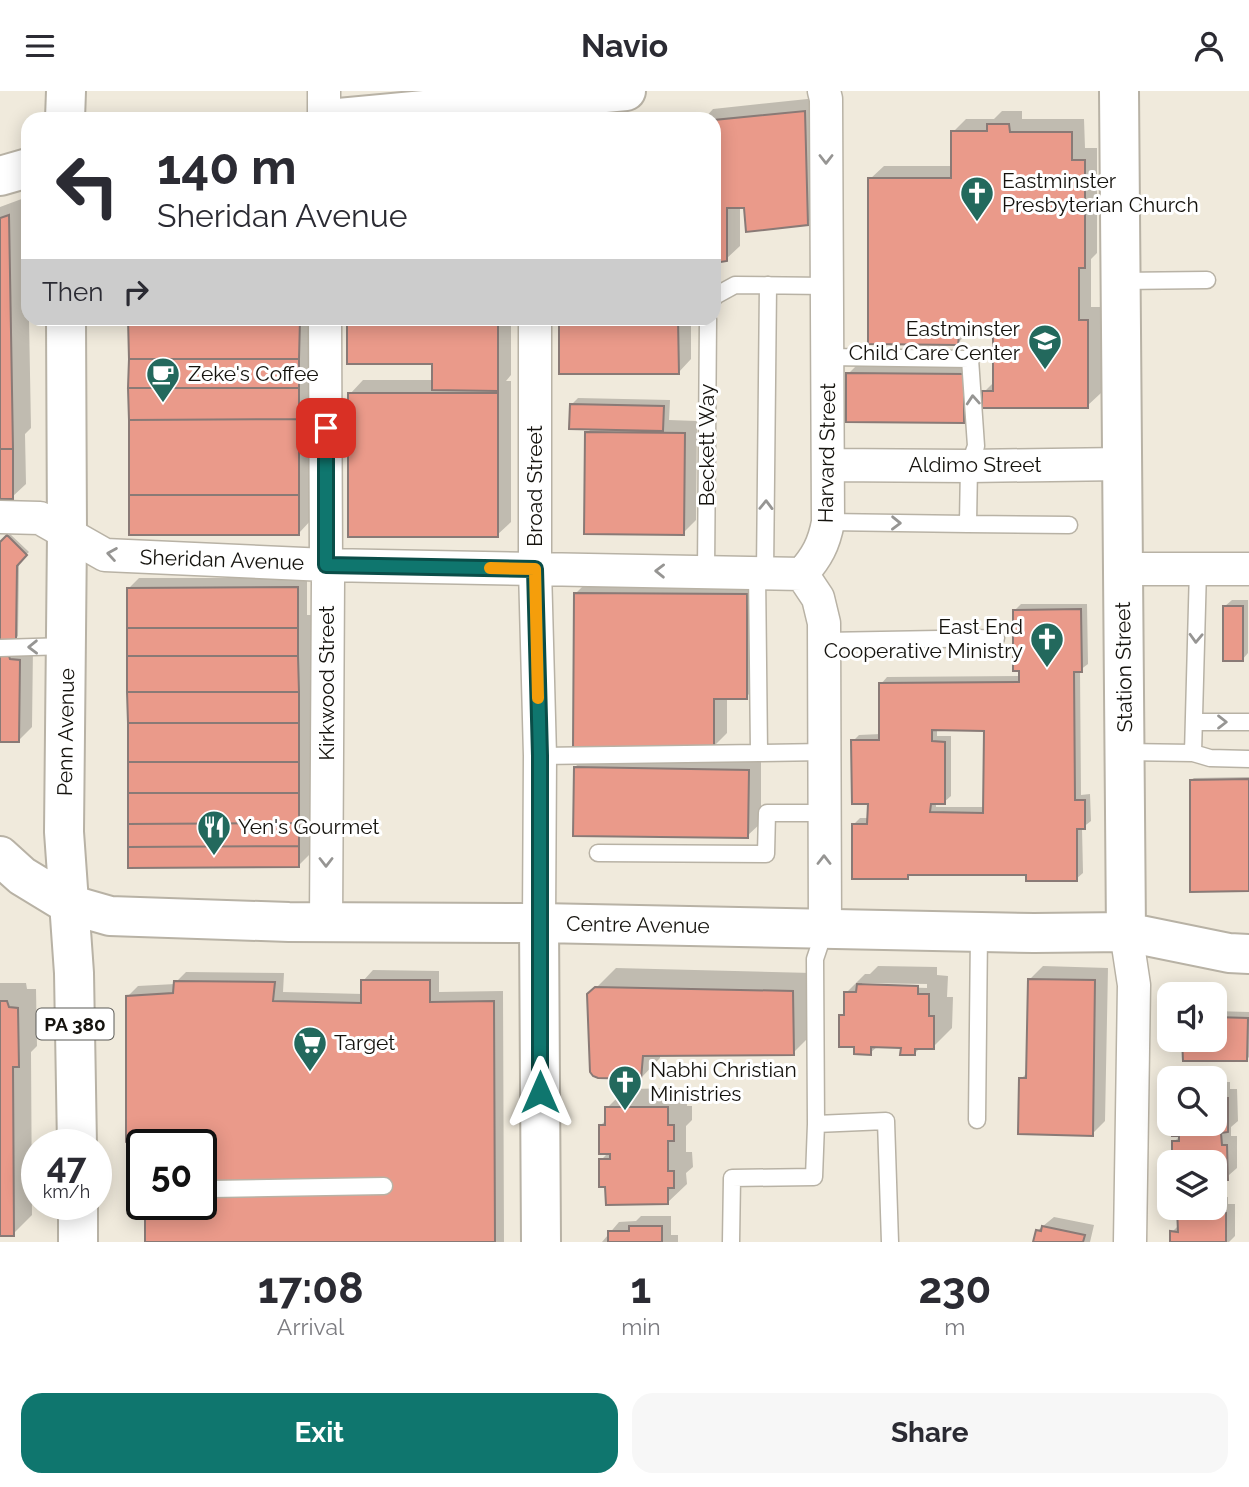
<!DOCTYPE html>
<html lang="en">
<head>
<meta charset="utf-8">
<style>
	:root { --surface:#fff; --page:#f7f7f7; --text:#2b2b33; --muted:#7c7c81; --accent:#0f766e }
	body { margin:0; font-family:Raleway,sans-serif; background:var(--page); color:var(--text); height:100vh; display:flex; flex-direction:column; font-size:26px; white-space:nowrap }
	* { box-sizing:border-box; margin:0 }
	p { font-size:23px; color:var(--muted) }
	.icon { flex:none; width:38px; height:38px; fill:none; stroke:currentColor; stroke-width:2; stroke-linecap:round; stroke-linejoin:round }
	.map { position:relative; height:1151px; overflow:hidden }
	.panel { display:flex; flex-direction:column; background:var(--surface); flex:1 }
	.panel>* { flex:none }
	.hud { position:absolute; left:21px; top:21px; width:700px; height:214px; border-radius:21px; box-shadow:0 4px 18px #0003; background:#fff; color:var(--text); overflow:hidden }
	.buttons { position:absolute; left:1157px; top:891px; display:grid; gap:14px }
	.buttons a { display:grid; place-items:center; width:70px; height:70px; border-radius:14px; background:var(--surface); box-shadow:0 4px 18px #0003; font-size:35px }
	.speed { position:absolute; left:21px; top:1038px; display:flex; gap:14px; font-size:35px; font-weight:700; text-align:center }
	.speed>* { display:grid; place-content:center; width:91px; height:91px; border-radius:50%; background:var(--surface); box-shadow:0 4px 18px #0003; line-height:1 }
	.speed small { font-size:18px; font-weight:400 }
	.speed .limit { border:4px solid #111; border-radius:10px; background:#fff; color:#111 }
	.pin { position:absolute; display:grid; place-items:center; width:60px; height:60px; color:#fff; margin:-30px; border-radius:14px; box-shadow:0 4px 10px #0006 }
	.me { position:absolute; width:77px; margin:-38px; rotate:0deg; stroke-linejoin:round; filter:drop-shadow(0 0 5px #0008) }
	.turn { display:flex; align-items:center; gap:24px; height:147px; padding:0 21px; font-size:32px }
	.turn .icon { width:91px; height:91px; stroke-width:2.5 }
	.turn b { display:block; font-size:49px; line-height:60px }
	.then { display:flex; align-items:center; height:66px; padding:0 21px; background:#0003; gap:14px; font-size:26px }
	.eta { display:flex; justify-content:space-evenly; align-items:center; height:119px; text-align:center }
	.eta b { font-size:42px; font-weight:700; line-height:49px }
	.primary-button { display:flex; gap:14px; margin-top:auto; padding:14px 21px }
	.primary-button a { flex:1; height:80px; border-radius:21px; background:var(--accent); color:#fff; font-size:28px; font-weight:700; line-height:80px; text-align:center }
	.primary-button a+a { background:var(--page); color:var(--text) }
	header { display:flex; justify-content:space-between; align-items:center; height:91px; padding:0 21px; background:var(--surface); font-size:32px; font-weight:700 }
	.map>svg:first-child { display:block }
	.shadow { fill:#0003; fill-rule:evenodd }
	.building { fill:#ea9a8a; stroke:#897a76; stroke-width:2; fill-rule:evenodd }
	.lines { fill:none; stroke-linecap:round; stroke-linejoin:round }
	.lane-casing { stroke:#b8b2a5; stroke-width:19 }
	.street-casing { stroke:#b8b2a5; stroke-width:35 }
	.secondary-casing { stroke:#b8b2a5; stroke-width:42 }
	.primary-casing { stroke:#b8b2a5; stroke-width:42 }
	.lane { stroke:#fff; stroke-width:16 }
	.street { stroke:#fff; stroke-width:32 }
	.secondary { stroke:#fff; stroke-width:38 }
	.primary { stroke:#fff; stroke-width:38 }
	.oneway { stroke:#969593 }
	.route-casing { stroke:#0a4d48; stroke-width:18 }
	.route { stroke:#0f766e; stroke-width:12 }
	.slow { stroke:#f59e0b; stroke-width:12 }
	.labels { text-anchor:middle; stroke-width:6; stroke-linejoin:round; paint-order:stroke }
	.shield { fill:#fff; stroke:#5b5a56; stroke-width:2 }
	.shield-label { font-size:19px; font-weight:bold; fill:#15130e }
	.poi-label { font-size:21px; fill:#15130e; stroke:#fff; text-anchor:start }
	.street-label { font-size:21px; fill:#15130e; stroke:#fff }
</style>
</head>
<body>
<header><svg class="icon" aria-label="menu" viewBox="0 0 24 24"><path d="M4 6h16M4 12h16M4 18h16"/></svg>Navio<svg class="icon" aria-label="person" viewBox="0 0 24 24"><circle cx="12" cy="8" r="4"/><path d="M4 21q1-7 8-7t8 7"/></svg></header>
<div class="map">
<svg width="1249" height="1151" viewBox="0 0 1249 1151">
	<rect width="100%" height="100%" fill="#f0eadc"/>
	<path class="shadow" d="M817,7L820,119L807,132L745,115H740V155L726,168L714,170V28H704L713,18Z
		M1002,20H1022V28H1084L1085,57H1097V162L1091,168V216H1101V302L1087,315L984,301L995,290V236H981L974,243L967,242L958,252L870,88L884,75H953V41L966,28H994Z
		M695,25V28H636Z
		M27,106L28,228H29L31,337L25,343L26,393L12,406H0V116Z
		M131,228H313L312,428L299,442H131Z
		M349,228H511V284L506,290H511V431L497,444L350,303L363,289H434V272H349Z
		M561,228H691V268L678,282H561Z
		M858,273L973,274V321L963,331L848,283Z
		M578,307L670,309L669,329L697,330L696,429L683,442L587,342L592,337L571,314Z
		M10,443L29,461L19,470L18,545L15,548H0V452Z
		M139,487H307V524H311L312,761L298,775L129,497Z
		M589,489L760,490L759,593L746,606H727V642L714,655L575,503Z
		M1232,509H1248V562L1242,569L1225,515Z
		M1021,513H1087L1088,573L1080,579L1081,704L1090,703L1091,730L1082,737L1083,782L1076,788L1028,782H911L907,786L853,734L860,727H869V711L853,650L859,644L881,643V593L887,586L1021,585L1014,520ZM937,638H986L985,716H936V711H944L951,705V645H937Z
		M0,553L33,556L32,636L19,649H0Z
		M589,663L761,666V732L747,745L575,676Z
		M1249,686V799L1191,689L1194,687Z
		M878,875L937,876V884L948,885L947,906H953L952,937L933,956H921L914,963L902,955H878L870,962L856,954L841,925L846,920V902L865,883H870ZM862,892L927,893V897L862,895Z
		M1043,875L1108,877L1105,1030L1092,1043L1021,988L1028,981L1029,889Z
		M616,877L812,882V943L793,962L660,963V967L641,987L589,904Z
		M373,879L439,880V901L503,900L504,1151H147L146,1113H201V1054L128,905L138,895L175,893L176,891L186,881L284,882L283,901L363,903V890Z
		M0,892H26L27,898H36L37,955L31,961L32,1124L13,1143H0Z
		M1214,920L1249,921V966L1247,968L1214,948Z
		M1214,991H1230V998H1237L1238,1030L1231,1036V1045H1237V1077L1221,1091L1214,1071H1181L1174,1051L1182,1043L1214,1032Z
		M687,997V1015H692V1029L686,1035V1061H692L693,1076L686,1082L687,1093L667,1112L601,1069L609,1061L600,1035L607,1028V1017L626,998Z
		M1228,1106V1113H1235V1145L1229,1151H1172V1141L1179,1134L1180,1116H1214V1107Z
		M641,1125H671V1144H678V1151H602L619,1131L636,1130Z
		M1054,1126L1094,1134L1090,1151H1035L1037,1140Z"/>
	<path class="building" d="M805,20L808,134L746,141L744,117H727V170L714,172V29Z
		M987,33H1009L1010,41H1072V69H1085V177H1079V229H1088V317H982V300H993V237H975V244H959L958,254L868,253V87H951V40H987Z
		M9,124L13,358H0V127Z
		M128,228H300L299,268H129Z
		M347,228H498V300L432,299V273H347Z
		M559,228H678L679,283H559Z
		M129,268H299V297H128Z
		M846,282L964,283V332L846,331Z
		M128,297H299V328L129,329Z
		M348,302H498V446H348Z
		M570,313L664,315L663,340L569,338Z
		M299,328V404H129V329Z
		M585,341L685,342L684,444L584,443Z
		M0,358H13V408H0Z
		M129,404H299V444H129Z
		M7,444L27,464L17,475L16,550H0V451Z
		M298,496V537H127V497Z
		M574,502L747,503V608H714V657H573Z
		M1223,515H1243V570H1223Z
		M1081,518L1082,581H1074L1075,709H1085V738H1077V790H1026V784H908V788H852V733H867L868,713H852L851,649H879V592L1019,591V580H1013V519ZM932,639L984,640L983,722L930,721L931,713H945V651L932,650Z
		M127,537H298V565H127Z
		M0,565H9L10,568L20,569L19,651H0Z
		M127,565H298L299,601H127Z
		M127,601H299V632H128Z
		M128,632H299V671H128Z
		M128,671H299V702H128Z
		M574,676L749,679L748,747L573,745Z
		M1249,688V800L1190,801V689Z
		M128,702H299V732L128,733Z
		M299,732V755L128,756V733Z
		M299,755V776L128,777V756Z
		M1028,888L1095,889L1093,1045L1018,1043L1019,987H1026Z
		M361,889H430V911L494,910L495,1151H145V1113H201V1054H144L126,1051V905L173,902L174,890L275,891L273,910L361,912Z
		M857,893L918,895V903H929V925H934V958H915V964H900L901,957L871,956V964L854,963V956H839V924H844V901H856Z
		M595,896L793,900L794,964L643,965L641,988L598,987L593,985L590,981L587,903Z
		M0,910H7L9,916L18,917L19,976H13L14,1145H0Z
		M1214,926L1248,927L1247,970H1183L1182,948H1214Z
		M1214,1001H1221V1007H1228V1041L1221,1042L1222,1054H1227L1228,1089H1221L1222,1093H1214V1071L1172,1070V1050H1179V1045H1172V1032H1214Z
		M605,1016H668V1034H674V1050H668V1080H674V1097H668V1113L606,1114L605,1096H599V1068H610V1063H599V1034H605Z
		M1214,1116H1219V1122H1226V1151H1170V1140L1178,1141L1177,1117Z
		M629,1135H662V1151H608V1140H629Z
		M1042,1135L1085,1144L1083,1151H1033L1036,1139L1041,1140Z"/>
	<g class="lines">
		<g class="lane-casing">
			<path id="lane" d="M1120,190L1207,189
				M714,207L715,205L735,194L827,195
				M827,266L970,268L976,355L969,375L968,433L828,431
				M968,433L1069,434
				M706,481L708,228
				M757,482L759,662L825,661
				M765,482L768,194
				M824,550L996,547
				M0,557L67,555
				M1194,631H1249
				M1124,661L1193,662L1210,667L1249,668
				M1193,662L1198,478
				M540,665L759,662
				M598,762L766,763L767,722H824
				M977,1029L979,841
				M816,1033L815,868L825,838
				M211,1098L384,1095
				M731,1151L732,1087L814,1086L816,1033L886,1030L890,1151"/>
		</g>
		<g class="street-casing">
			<path id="street" d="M324,28V0
				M325,228L326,474L328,488L326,832
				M535,228V478L540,665L539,832
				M828,374L969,375L1122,373
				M0,426L40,427L105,464L326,474L802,483
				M1123,478H1249
				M802,483C817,466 824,453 828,431L826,8L824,0
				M802,483L818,507L824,532L825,838
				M1126,841L1134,894L1130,1151"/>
		</g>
		<g class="secondary-casing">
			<path id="secondary" d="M1119,0L1126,841
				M328,28L626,0
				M0,85L28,77
				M68,813L110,825L289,831L539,832L1034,842L1126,841L1229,862L1249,863
				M539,832L541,1151"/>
		</g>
		<g class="primary-casing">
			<path id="primary" d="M65,28L66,0
				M66,228L67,443L64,741L74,882L77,1054
				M0,765L22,785L68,813
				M78,1113V1151"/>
		</g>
		<use href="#lane" class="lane"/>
		<use href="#street" class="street"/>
		<use href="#secondary" class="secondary"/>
		<use href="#primary" class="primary"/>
	</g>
	<defs><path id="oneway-chevron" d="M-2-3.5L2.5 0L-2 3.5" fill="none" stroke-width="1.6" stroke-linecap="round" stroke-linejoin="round" transform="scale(1.75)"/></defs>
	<g class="oneway">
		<use href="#oneway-chevron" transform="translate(826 68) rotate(90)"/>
		<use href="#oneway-chevron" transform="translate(973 309) rotate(-94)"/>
		<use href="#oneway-chevron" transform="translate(766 414) rotate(-89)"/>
		<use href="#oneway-chevron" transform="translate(896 432) rotate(1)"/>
		<use href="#oneway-chevron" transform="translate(112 463) rotate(-171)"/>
		<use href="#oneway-chevron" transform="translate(660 480) rotate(-179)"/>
		<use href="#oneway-chevron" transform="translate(1196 547) rotate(92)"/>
		<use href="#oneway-chevron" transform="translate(33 556) rotate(179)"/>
		<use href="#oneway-chevron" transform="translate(1222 631)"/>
		<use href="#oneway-chevron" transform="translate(824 769) rotate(-90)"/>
		<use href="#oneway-chevron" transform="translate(326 771) rotate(90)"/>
	</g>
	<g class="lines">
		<g class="route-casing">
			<path id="route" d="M326,337V474L535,478L540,665V1001"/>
		</g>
		<use href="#route" class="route"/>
		<path class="slow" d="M490,477L535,478L538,607"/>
	</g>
	<defs>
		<g id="church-pin" transform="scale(1.75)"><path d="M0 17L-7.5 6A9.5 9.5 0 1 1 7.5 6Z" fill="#23695d" stroke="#fff"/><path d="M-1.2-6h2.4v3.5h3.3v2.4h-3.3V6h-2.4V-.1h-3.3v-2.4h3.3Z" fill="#fff"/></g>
		<g id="school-pin" transform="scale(1.75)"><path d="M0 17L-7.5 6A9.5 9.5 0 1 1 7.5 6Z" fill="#23695d" stroke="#fff"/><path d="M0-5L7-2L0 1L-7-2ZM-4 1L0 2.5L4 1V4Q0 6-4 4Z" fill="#fff"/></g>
		<g id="cafe-pin" transform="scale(1.75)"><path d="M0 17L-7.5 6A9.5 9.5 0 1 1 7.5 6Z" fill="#23695d" stroke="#fff"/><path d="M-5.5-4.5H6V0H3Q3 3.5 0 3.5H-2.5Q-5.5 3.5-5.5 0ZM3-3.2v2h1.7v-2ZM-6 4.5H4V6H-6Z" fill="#fff"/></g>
		<g id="restaurant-pin" transform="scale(1.75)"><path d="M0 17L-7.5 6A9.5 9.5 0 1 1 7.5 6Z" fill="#23695d" stroke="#fff"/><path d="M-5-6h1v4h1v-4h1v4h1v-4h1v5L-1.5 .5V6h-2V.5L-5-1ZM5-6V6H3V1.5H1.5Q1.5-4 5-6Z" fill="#fff"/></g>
		<g id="supermarket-pin" transform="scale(1.75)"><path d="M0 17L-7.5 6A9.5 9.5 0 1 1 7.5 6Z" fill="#23695d" stroke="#fff"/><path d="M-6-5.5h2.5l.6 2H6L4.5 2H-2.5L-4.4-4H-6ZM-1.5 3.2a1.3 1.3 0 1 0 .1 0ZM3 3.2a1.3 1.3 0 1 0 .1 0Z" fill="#fff"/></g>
	</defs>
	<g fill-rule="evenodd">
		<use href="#church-pin" x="977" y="102"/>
		<use href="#school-pin" x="1045" y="250"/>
		<use href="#cafe-pin" x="163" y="283"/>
		<use href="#church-pin" x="1047" y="548"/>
		<use href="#restaurant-pin" x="214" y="736"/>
		<use href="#supermarket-pin" x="310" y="952"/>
		<use href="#church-pin" x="625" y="991"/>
	</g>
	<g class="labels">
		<rect class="shield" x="36.5" y="917.5" width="77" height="31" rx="5"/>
		<g class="shield-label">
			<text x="75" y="940">PA 380</text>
		</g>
		<g class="poi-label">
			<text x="1002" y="97">Eastminster<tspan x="1002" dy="24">Presbyterian Church</tspan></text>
			<text x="1020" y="245" text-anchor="end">Eastminster<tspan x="1020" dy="24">Child Care Center</tspan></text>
			<text x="188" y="290">Zeke's Coffee</text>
			<text x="1023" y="543" text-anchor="end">East End<tspan x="1023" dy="24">Cooperative Ministry</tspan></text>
			<text x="238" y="743">Yen's Gourmet</text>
			<text x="334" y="959">Target</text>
			<text x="650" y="986">Nabhi Christian<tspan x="650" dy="24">Ministries</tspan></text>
		</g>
		<g class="street-label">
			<text transform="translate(707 354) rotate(-90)" y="7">Beckett Way</text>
			<text transform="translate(827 362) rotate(-89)" y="7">Harvard Street</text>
			<text x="975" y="381">Aldimo Street</text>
			<text transform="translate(535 395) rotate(-90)" y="7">Broad Street</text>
			<text transform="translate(222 469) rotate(2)" y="7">Sheridan Avenue</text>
			<text transform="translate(1124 576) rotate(-91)" y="7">Station Street</text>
			<text transform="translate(327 592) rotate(-90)" y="7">Kirkwood Street</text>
			<text transform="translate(66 641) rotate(-89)" y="7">Penn Avenue</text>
			<text transform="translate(638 834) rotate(1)" y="7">Centre Avenue</text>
		</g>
	</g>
</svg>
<div class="buttons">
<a><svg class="icon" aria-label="sound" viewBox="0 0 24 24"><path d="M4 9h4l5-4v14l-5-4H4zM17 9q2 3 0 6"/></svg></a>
<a><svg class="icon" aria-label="search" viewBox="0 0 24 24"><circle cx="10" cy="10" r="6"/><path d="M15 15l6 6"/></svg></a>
<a><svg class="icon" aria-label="layers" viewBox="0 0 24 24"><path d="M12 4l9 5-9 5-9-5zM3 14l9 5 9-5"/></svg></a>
</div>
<div class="speed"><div>47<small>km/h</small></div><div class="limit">50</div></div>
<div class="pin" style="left:326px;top:337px;background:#d93025"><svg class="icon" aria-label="arrive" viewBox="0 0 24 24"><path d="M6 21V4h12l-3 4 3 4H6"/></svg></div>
<svg class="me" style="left:540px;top:1001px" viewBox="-20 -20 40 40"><path d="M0-17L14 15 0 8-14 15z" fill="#0f766e" stroke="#fff" stroke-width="4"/></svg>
<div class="hud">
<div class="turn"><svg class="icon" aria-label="left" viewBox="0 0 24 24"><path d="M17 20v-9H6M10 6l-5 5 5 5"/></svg><div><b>140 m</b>Sheridan Avenue</div></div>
<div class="then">Then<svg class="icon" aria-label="right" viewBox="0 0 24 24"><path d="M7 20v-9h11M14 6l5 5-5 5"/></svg></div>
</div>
</div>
<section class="panel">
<div class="eta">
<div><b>17:08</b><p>Arrival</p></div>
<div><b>1</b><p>min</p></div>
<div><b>230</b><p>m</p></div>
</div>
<div class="primary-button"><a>Exit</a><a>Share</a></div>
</section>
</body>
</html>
